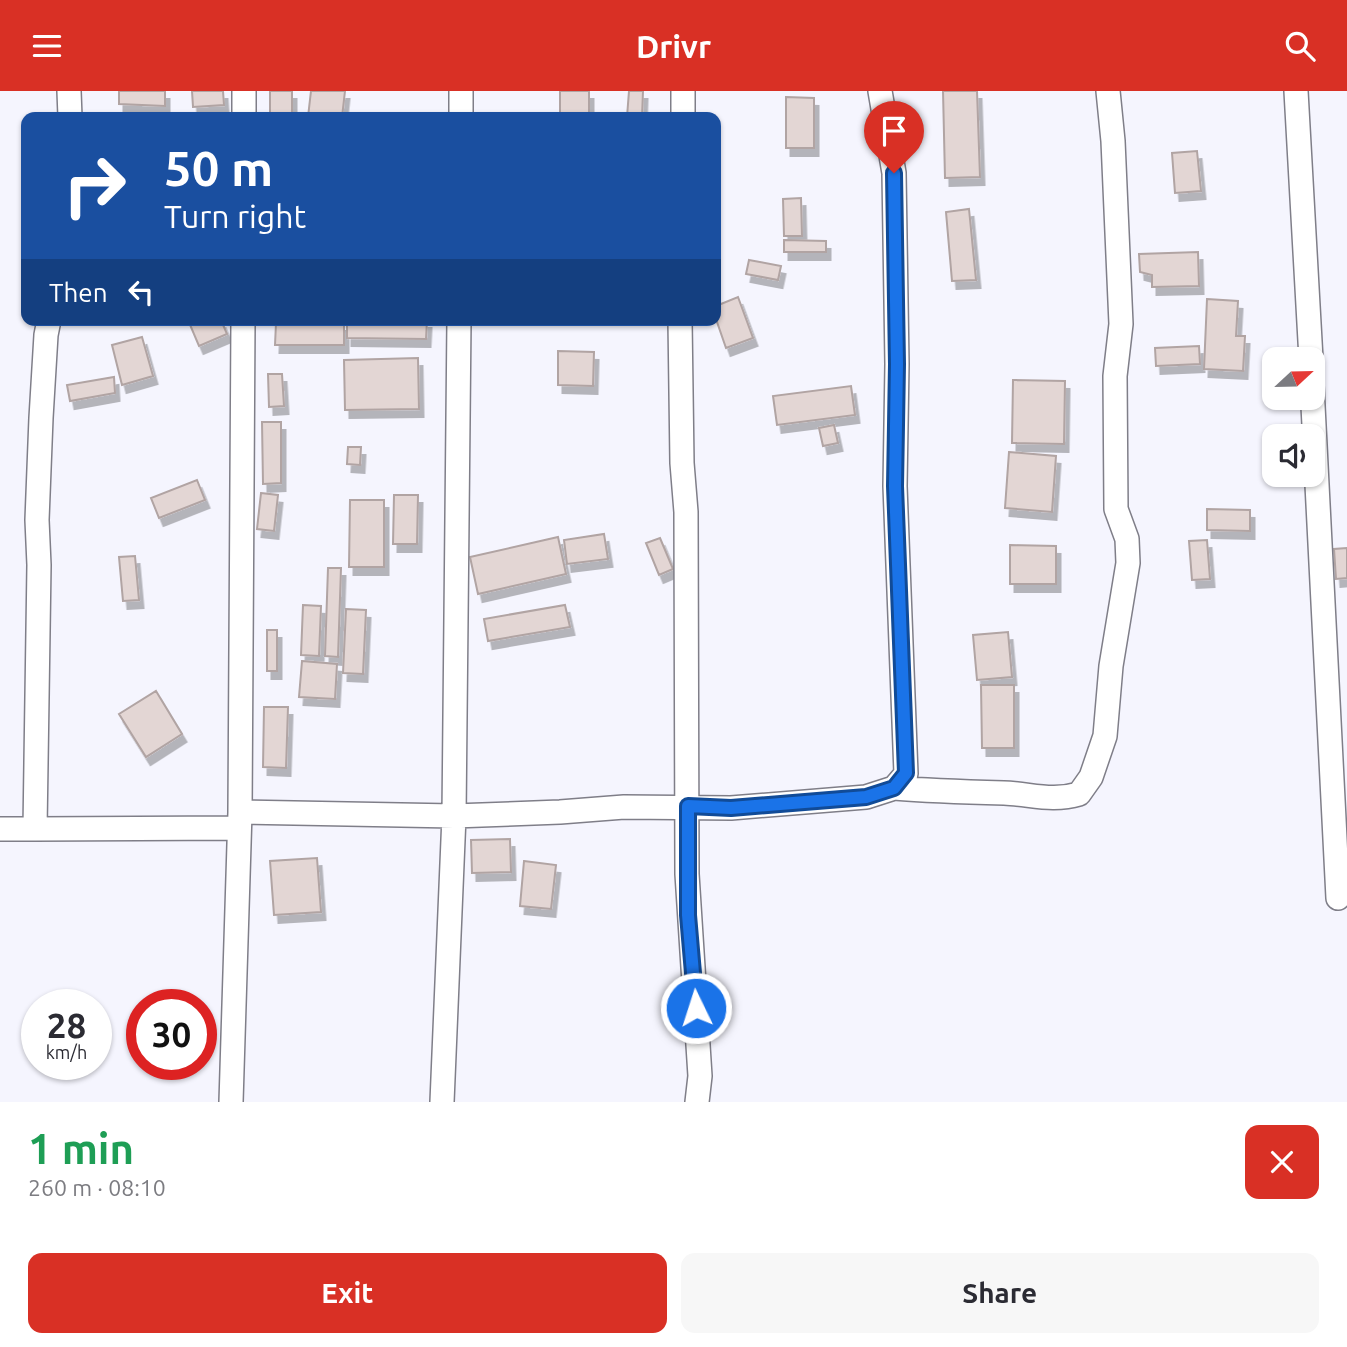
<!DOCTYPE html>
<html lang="en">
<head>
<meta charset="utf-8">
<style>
	:root { --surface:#fff; --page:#f7f7f7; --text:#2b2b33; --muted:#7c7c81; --accent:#d93025 }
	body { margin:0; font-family:Ubuntu,sans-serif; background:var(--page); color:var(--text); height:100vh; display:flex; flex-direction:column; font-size:26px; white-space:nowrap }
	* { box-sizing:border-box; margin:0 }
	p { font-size:23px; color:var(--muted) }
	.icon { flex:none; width:38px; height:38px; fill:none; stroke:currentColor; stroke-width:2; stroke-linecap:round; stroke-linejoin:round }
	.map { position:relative; height:1011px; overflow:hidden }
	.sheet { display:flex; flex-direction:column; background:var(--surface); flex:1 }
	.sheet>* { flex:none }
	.banner { position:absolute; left:21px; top:21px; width:700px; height:214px; border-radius:14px; box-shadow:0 2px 5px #0004; background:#1a4fa0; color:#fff; overflow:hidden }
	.needle { width:46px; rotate:68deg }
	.tools { position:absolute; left:1262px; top:256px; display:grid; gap:14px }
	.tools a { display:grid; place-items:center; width:63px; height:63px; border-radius:14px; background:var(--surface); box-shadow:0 2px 5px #0004; font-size:35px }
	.speed { position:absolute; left:21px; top:898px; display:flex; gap:14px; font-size:35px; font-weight:700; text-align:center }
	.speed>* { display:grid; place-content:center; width:91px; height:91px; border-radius:50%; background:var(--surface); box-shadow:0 2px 5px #0004; line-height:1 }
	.speed small { font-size:18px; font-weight:400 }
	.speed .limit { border:10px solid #d22; background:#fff; color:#111 }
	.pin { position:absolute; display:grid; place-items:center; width:60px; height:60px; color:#fff; margin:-72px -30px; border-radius:50% 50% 50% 0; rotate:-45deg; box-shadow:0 0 7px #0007 }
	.pin .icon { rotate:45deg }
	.me { position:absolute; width:77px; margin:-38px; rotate:356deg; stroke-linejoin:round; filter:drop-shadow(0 0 5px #0008) }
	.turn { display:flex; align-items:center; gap:24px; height:147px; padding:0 28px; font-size:32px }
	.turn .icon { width:91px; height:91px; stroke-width:2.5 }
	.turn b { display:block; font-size:49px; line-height:60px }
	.then { display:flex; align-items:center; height:66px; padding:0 28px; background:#0003; gap:14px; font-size:26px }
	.round { display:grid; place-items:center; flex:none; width:74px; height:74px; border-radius:14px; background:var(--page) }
	.summary { display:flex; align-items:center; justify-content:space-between; height:119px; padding:0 28px }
	h1 { font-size:42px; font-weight:600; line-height:52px; color:#1e9e55 }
	.cta { display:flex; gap:14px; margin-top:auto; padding:14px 28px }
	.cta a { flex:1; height:80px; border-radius:14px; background:var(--accent); color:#fff; font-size:28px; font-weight:600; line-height:80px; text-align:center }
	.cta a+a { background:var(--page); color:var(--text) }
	header { display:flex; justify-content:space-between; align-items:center; height:91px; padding:0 28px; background:var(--accent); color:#fff; font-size:32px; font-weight:600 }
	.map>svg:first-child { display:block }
	.building { fill:#e3d6d4; stroke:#b1a4a3; stroke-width:2; filter:url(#shadow) }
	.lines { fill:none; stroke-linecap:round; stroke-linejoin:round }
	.minor-casing { stroke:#7f7e88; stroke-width:26 }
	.minor { stroke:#fff; stroke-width:23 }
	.route-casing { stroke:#114b97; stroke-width:18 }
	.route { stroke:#1a73e8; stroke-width:12 }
</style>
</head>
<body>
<header><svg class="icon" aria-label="menu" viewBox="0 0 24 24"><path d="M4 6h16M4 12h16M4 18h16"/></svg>Drivr<svg class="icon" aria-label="search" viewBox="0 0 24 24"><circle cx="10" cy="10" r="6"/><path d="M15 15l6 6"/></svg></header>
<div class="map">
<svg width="1347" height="1011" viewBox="0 0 1347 1011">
	<defs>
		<filter id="shadow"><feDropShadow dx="4.5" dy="8" stdDeviation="0" flood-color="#0004"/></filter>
	</defs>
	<rect width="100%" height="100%" fill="#f5f5fe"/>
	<path class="building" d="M119,0H165V15L119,13Z
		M192,0H223L224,14L193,16Z
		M270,0H292V26H270Z
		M311,0H345L342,26H308Z
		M560,0H589V26H560Z
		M629,0H643L642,26H627Z
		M943,0H977L980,86L945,87Z
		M786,6L814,7V57H786Z
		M1197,60L1201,100L1175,102L1172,62Z
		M801,107L802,145H784L783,108Z
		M969,118L976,189L952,190L946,121Z
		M784,149L826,150V161H784Z
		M1198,161L1199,195L1152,196V184L1140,181L1139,163Z
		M749,169L781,175L778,189L746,183Z
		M738,206L753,247L726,257L716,228V215Z
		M1207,208L1238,210L1236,245H1245L1243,280L1204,278Z
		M188,229H221L227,243L199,255Z
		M347,229H427L426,248L347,247Z
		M276,232H344V254H275Z
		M142,246L153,285L122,294L112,254Z
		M1199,255L1200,273L1156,275L1155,257Z
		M558,260L594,261L593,295L558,294Z
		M418,267L419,318L345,319L344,269Z
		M268,283H282L284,315L269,316Z
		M114,286L115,302L70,310L67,294Z
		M1013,289L1065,290L1064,353L1012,352Z
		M851,295L855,324L777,334L773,305Z
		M262,331H281V392L263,393Z
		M834,334L838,352L823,355L819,337Z
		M348,356H361L360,374L347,373Z
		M1009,361L1056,365L1052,421L1005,417Z
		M197,389L205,409L159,427L151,407Z
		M261,402L278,404L274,440L257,438Z
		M394,404H418L417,453H393Z
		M350,409H384V476H349Z
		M1207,418L1250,419V440L1207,439Z
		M604,443L608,468L567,473L564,449Z
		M558,446L566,483L478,503L470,466Z
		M660,447L673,478L659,484L646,452Z
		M1207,449L1210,488L1192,489L1189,450Z
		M1010,454L1056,455V493H1010Z
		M1347,457V487L1336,488L1334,458Z
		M135,465L139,509L123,510L119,466Z
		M328,477H341L338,566L325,565Z
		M303,514L321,515L319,565L301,564Z
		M565,514L570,536L488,550L484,528Z
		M346,518L366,519L363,583L343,582Z
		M267,539H277V580H267Z
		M1008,541L1012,586L977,589L973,544Z
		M302,570L337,573L335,608L299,606Z
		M981,594H1014V657H982Z
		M156,600L182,643L146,666L119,623Z
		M264,616H288L286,677L263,676Z
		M510,748L511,781L472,782L471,749Z
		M317,767L321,821L274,824L270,770Z
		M524,770L556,774L551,818L520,815Z"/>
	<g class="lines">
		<g class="minor-casing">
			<path id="minor" d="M69,0L70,26
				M683,0V26
				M1296,0L1311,268
				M244,26V0
				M461,26V0
				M680,229L682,372L686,421L687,783L700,985L697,1011
				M1312,295L1338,807
				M894,697C931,700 967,701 1004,702C1031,703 1052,711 1079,703L1091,686L1105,645L1111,575L1128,472L1127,448L1116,418L1115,285L1121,233L1113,50L1108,0
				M240,721L454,725L560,721L624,716L731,717L866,706L894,697L906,683L895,395L897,273L894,82L880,0
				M0,738H35L39,474L37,429L41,327L46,244L49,229
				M35,738L239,737
				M231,1011L240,721L243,229
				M442,1011L454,725L459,229"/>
		</g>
		<use href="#minor" class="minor"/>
	</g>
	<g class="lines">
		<g class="route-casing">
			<path id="route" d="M696,917L688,824V715L731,717L866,706L894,697L906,682L895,395L897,273L894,82"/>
		</g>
		<use href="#route" class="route"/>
	</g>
</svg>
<div class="tools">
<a><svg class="needle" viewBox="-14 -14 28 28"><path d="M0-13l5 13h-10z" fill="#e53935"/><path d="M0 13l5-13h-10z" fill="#7c7c81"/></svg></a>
<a><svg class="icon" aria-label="sound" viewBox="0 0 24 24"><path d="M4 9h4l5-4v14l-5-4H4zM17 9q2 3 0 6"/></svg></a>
</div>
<div class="speed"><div>28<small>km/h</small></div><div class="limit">30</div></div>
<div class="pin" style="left:894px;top:82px;background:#d93025"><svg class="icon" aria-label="arrive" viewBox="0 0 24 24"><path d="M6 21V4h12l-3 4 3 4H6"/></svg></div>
<svg class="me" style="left:696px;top:917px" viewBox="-20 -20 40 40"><circle r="17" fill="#1a73e8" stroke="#fff" stroke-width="3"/><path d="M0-11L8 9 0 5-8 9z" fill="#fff"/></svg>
<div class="banner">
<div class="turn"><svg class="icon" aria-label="right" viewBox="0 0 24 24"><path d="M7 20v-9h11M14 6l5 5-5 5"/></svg><div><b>50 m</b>Turn right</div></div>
<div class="then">Then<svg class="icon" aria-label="left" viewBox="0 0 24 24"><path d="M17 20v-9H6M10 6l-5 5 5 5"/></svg></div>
</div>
</div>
<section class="sheet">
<div class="summary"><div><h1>1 min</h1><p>260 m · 08:10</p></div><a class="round" style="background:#d93025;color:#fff"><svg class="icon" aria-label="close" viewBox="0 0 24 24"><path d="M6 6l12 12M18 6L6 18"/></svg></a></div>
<div class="cta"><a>Exit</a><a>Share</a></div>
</section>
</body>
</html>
